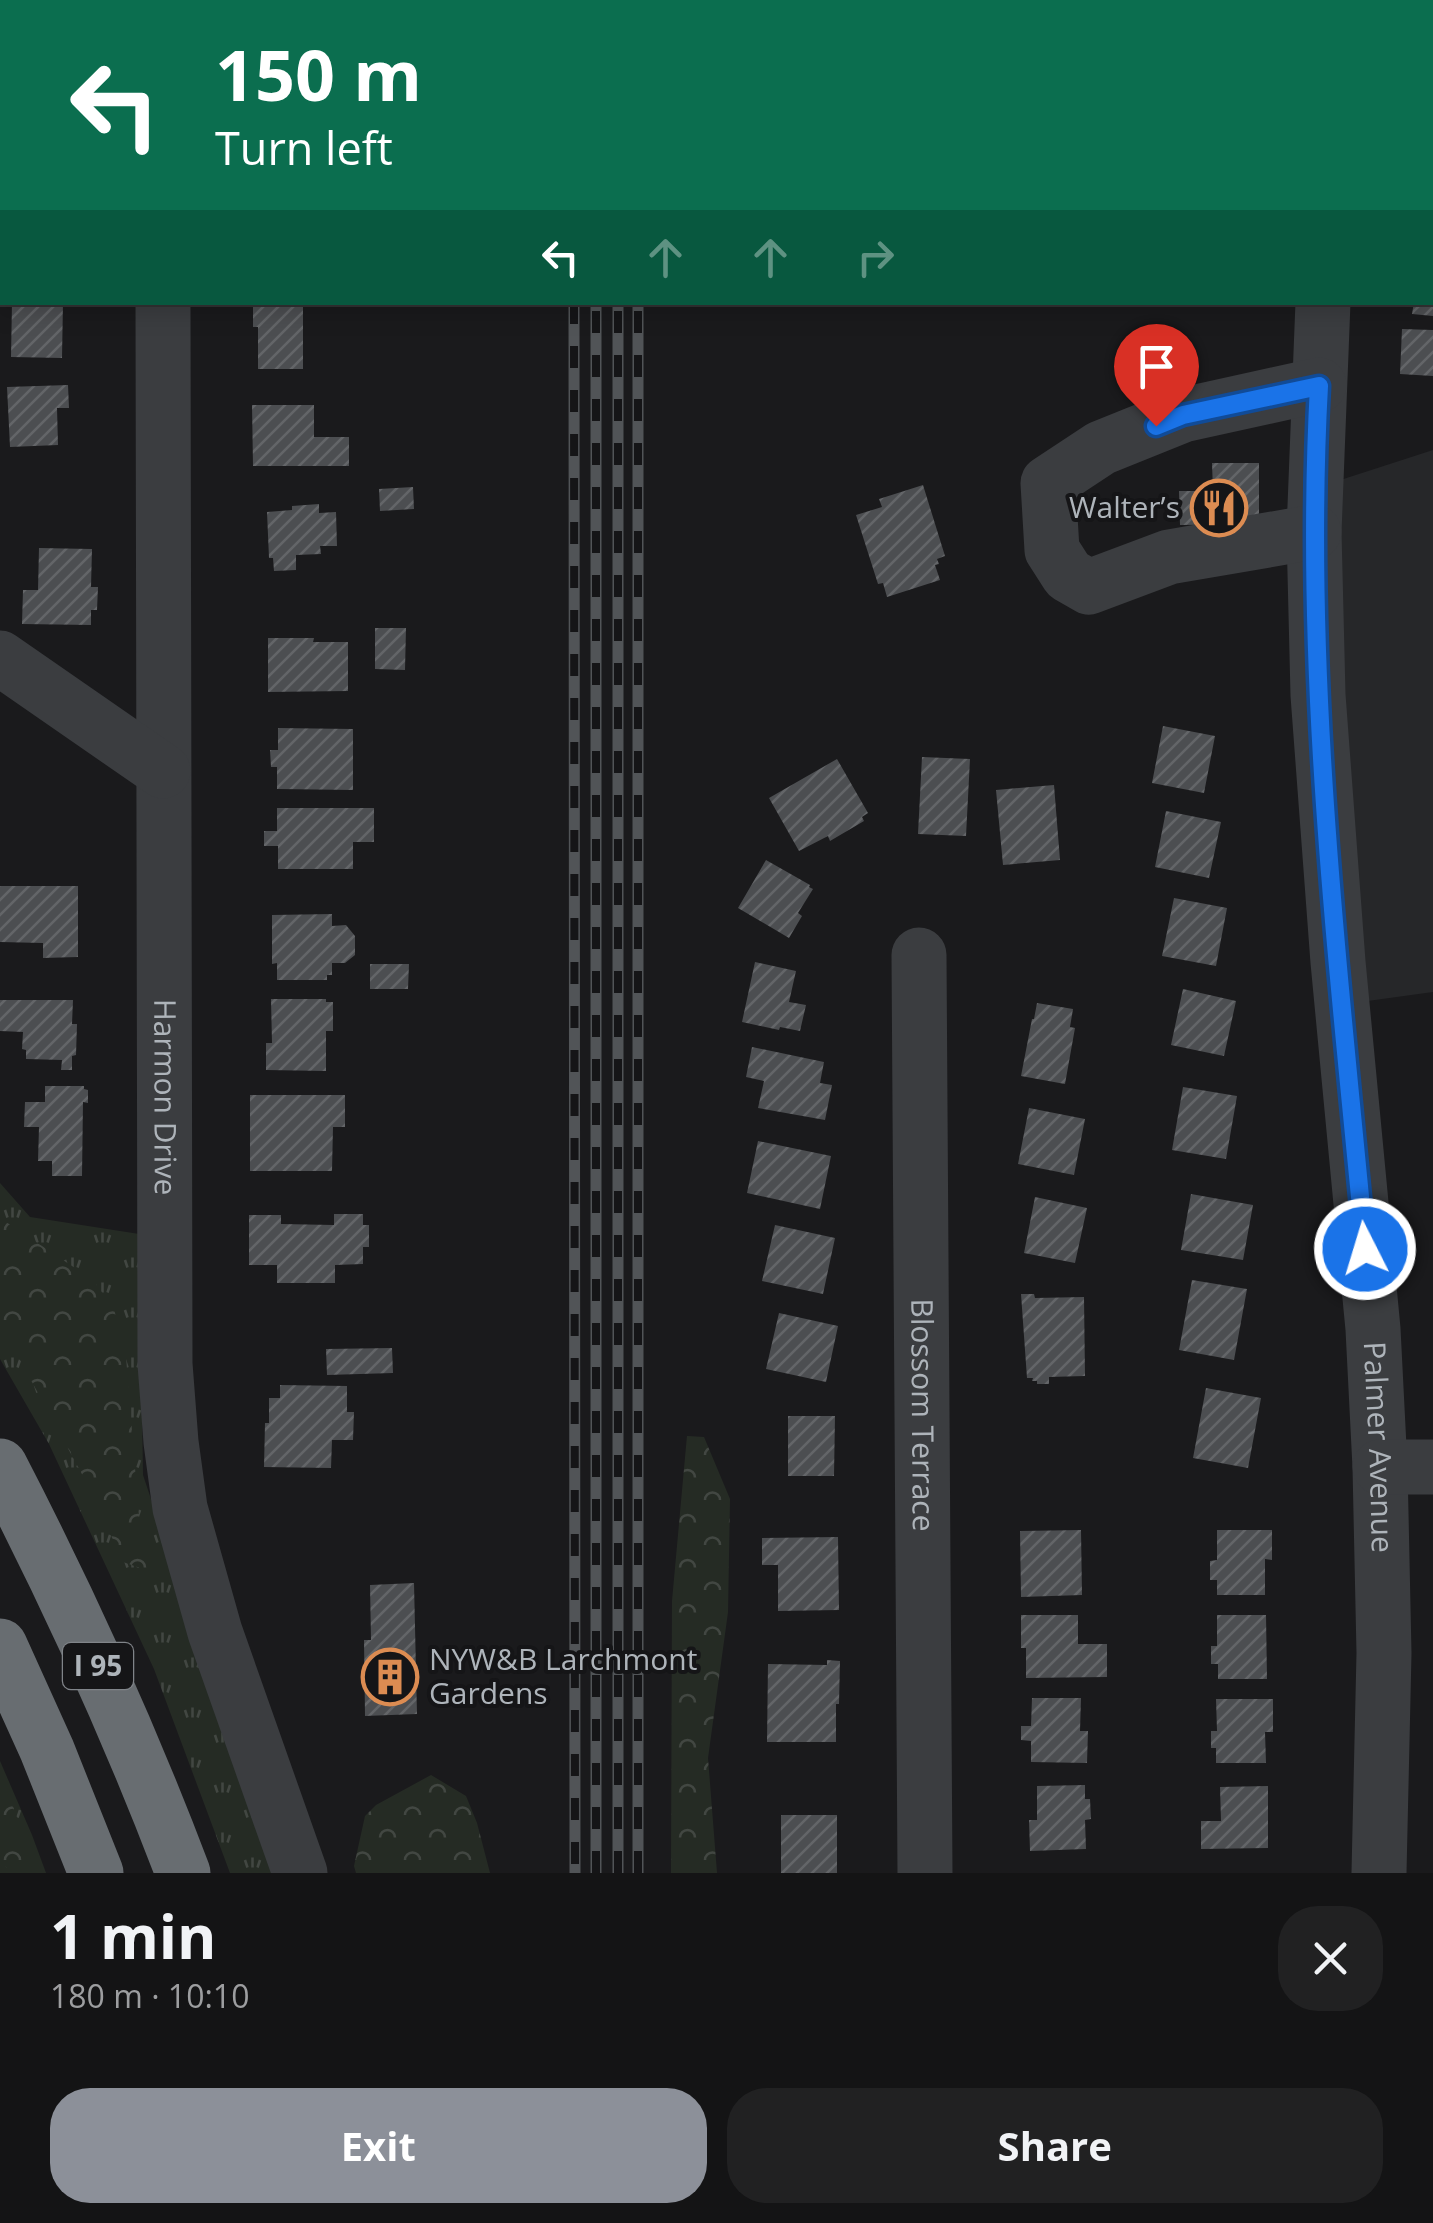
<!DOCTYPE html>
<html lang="en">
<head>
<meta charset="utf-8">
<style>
	:root { --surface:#141415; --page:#212122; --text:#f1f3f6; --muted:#9d9ea0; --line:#333334; --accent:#8c9099 }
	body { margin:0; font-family:"Open Sans",sans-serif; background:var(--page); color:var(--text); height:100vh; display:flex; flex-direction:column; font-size:38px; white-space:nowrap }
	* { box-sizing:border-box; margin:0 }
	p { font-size:32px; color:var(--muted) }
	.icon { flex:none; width:55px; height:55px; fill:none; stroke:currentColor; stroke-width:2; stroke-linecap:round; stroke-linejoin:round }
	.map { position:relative; height:1873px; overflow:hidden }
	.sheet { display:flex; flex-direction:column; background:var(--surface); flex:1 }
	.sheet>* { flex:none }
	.guide { position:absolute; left:0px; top:0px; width:1435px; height:305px; box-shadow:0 5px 25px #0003,0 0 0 2px var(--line); background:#0b6e4f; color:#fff; overflow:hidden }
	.pin { position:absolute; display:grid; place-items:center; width:85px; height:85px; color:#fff; margin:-102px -42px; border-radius:50% 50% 50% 0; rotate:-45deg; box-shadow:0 0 10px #0007 }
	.pin .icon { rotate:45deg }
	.me { position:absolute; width:110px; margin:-55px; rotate:355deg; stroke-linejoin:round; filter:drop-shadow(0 0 8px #0008) }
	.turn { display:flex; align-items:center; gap:35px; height:210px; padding:0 50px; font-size:45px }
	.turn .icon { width:130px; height:130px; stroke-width:2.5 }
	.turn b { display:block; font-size:70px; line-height:85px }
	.lanes { display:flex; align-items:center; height:95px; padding:0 50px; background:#0003; justify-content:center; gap:50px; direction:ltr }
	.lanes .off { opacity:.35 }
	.round { display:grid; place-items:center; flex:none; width:105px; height:105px; border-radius:40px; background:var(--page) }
	.overview { display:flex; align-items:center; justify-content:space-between; height:170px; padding:0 50px }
	h1 { font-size:60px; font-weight:700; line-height:75px }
	.action { display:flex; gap:20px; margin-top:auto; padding:20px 50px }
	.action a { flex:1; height:115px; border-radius:40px; background:var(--accent); color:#fff; font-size:40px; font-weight:700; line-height:115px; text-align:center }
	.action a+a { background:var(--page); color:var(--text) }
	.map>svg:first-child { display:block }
	.built { fill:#262729 }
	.grass { fill:url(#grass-tufts) }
	.forest { fill:url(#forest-crowns) }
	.building { fill:url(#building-hatch) }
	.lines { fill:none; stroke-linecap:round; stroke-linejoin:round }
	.minor { stroke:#3b3d40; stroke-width:55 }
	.highway { stroke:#686d71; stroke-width:55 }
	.rail-casing { stroke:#515457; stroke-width:11 }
	.rail { stroke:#151517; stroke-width:8; stroke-dasharray:22; stroke-linecap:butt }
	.route-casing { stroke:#114b97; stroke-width:25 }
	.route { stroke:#1a73e8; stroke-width:18 }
	.labels { text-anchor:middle; stroke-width:8; stroke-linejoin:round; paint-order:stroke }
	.shield { fill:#151517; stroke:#808489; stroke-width:2.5 }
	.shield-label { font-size:28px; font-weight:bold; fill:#aeb4ba }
	.poi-label { font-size:30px; fill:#aeb4ba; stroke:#151517; text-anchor:end }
	.street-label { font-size:30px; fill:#aeb4ba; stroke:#151517 }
</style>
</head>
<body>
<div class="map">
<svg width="1433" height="1873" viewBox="0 0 1433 1873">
	<defs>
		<pattern id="grass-tufts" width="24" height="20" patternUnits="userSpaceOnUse" patternTransform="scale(2.5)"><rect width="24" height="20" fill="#252b24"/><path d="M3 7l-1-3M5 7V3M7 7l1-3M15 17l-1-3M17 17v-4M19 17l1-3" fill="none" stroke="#424742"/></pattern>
		<pattern id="forest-crowns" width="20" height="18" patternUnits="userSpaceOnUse" patternTransform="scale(2.5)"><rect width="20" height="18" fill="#252b24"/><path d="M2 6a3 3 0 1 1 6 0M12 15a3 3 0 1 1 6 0" fill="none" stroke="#424742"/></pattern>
		<pattern id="building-hatch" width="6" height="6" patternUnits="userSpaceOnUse" patternTransform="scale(2.5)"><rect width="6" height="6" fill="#4c4e51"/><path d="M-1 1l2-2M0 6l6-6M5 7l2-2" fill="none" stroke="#636568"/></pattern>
	</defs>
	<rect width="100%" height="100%" fill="#1a1a1c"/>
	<path class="built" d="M1433,450V992L1353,1003L1325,485Z"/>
	<path class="grass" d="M0,1183L30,1217L139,1234L143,1475L275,1873H230L154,1669L49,1444L0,1359Z
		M0,1761L32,1835L46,1873H0Z"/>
	<path class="forest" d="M0,1218L93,1280L114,1309L126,1357L139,1517L149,1571L123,1562L90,1489L0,1323Z
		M687,1436L704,1437L730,1499L728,1612L708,1758L717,1873H671L672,1601Z
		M431,1775L466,1796L477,1823L490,1873H356L354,1866L365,1816L376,1805Z
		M0,1777L2,1780L39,1873H10L0,1859Z"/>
	<path class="building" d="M12,302H63L62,358L11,357Z
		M253,302H303V369H258V327H253Z
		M1414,302H1433V316L1412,314Z
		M1402,329L1433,330V376L1400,374Z
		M68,385L69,408H57L58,445L10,447L7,387Z
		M252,405H314V437H349V466H253Z
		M1212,463H1259V524L1180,525L1179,491H1213Z
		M923,485L945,556L937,559L939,564L935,565L940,580L887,597L883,583L878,584L856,515L882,507L879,499Z
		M413,487L414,509L380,511L379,489Z
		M319,504V513L336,512L337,546H320L321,554L296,555V570L274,571L273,558H269L267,512L292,510V506Z
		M39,548L92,549L91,587H98L97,610H91V625L22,624L23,590H38Z
		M375,628H406L405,670L375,669Z
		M268,638H314L313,642H348V691L268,692Z
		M1163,726L1215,736L1204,793L1152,783Z
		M278,728L353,729V790L277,789V767H271L270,750H278Z
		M922,757L970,759L966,836L918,834Z
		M837,759L868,813L862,817L864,821L830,841L828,836L799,851L769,798Z
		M1054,785L1060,860L1003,865L996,790Z
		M277,808H374V842H353V869H278V846H264V831H277Z
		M1166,811L1221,822L1209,878L1155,867Z
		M766,860L810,885L809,887L813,889L798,913L802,916L789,938L738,908Z
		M0,886H78V957L43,958V943L0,942Z
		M1174,898L1227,908L1216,966L1162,956Z
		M332,914V926L346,925L355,936V955L345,963H332V975H327V980H277V963L272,964V915Z
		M755,962L796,971L789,1002L806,1005L800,1031L780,1027L779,1030L742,1022Z
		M370,964H409L408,989H370Z
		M1183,989L1236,1001L1224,1056L1171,1045Z
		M271,999H326V1002H333V1031H326V1071L266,1070V1043H272Z
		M0,1000H73L72,1024H77L76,1055L72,1056V1070H61L62,1060L26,1059V1050L22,1049L23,1032L0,1031Z
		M1037,1003L1073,1009L1070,1027L1075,1028L1065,1084L1021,1076L1032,1019H1034Z
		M752,1047L824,1062L820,1083L832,1085L825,1120L758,1108L764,1081L746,1077Z
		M45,1086H84V1089L88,1090V1103L83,1102L82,1176H52V1161H38L39,1127H24L25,1102H45Z
		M1183,1087L1237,1096L1226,1159L1172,1150Z
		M250,1095H345V1127H333L332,1171H250Z
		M1029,1108L1085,1119L1074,1175L1018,1164Z
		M758,1141L831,1156L820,1209L747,1193Z
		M1191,1194L1253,1205L1243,1260L1181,1250Z
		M1035,1197L1087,1208L1075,1263L1024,1253Z
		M334,1214H363V1225H369V1247H363V1264L335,1265V1283H277V1265H249V1215H281V1224L334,1225Z
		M775,1225L835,1238L823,1294L762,1281Z
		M1192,1280L1247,1289L1234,1360L1179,1350Z
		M1021,1294H1034L1035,1298L1084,1297L1085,1376L1049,1377V1384H1037V1381H1032L1033,1378H1027Z
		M779,1313L838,1326L826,1382L766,1369Z
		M392,1348L393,1373L327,1375L326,1349Z
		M280,1385L347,1386V1412H354L353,1440H332L331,1468L264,1467L265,1423H269V1398H280Z
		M1206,1388L1261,1398L1248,1468L1193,1458Z
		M788,1416H835L834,1476H788Z
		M1081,1530L1082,1595L1021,1597L1020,1531Z
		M1217,1530H1272V1560L1265,1559V1595H1217V1580H1210V1561L1217,1560Z
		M838,1537L839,1610L778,1611V1565H762V1538Z
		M414,1583L417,1714L365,1716L364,1640H371L370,1585Z
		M1021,1615H1078V1644H1107V1677L1026,1678V1648H1021Z
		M1217,1615H1266L1267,1679H1218V1664H1211V1646H1217Z
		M827,1660L840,1661L839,1704H836V1742H767L768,1664L827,1665Z
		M1032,1698H1081L1080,1731H1088L1087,1763L1031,1762V1741L1021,1740V1726H1031Z
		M1216,1699H1273V1732H1265L1266,1763H1216V1748H1211V1731H1217Z
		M1085,1785V1799H1090L1091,1819L1085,1820L1086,1849L1030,1851L1029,1820H1037V1786Z
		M1268,1786V1848L1201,1849V1821H1221L1220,1787Z
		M781,1815H837V1873H781Z"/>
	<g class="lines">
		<g class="minor">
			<path d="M164,2V0"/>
			<path d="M1354,2V0"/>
			<path d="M1432,108H1433"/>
			<path id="s1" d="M163,302L165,1364L171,1442L180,1508L215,1632L300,1873"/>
			<path id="s2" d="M1323,302L1314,532L1318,695L1338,962L1373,1329L1380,1467L1384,1653L1379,1873"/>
			<path d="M1314,532L1169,557L1089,587L1068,575L1052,550L1048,483L1101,448L1183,415L1319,385"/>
			<path d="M0,658L163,771"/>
			<path id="s3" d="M919,955L925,1873"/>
			<path d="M1380,1467H1433"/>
		</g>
		<path class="highway" d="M0,1466C69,1599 130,1733 183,1873
			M0,1646L47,1750L96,1873"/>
		<g class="rail-casing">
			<path id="rail" d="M574,0V2
				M597,2V0
				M619,2V0
				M639,2V0
				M574,302L575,1873
				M596,1873V302
				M618,1873V302
				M638,1873V302"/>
		</g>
		<use href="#rail" class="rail"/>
	</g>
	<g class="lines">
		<g class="route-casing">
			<path id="route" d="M1156,426L1183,415L1319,386C1303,674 1338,962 1365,1249"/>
		</g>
		<use href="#route" class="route"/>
	</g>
	<defs>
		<g id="restaurant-ring" transform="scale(2.875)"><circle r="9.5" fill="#151517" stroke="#dc8c52" stroke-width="1.5"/><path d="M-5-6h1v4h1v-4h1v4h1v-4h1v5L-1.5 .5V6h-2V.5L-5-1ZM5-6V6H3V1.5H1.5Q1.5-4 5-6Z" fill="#dc8c52"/></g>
		<g id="building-ring" transform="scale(2.875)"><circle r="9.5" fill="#151517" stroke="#dc8c52" stroke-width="1.5"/><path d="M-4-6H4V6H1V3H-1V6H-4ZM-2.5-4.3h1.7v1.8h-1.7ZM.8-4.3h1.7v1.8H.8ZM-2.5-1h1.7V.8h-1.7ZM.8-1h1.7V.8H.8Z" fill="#dc8c52"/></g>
	</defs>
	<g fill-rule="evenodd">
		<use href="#restaurant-ring" x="1219" y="508"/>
		<use href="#building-ring" x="390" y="1677"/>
	</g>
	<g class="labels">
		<rect class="shield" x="63" y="1643" width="70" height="46" rx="8"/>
		<g class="shield-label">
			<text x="98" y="1676">I 95</text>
		</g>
		<g class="poi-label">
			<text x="1180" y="518">Walter’s</text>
			<text x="429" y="1670" text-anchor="start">NYW&amp;B Larchmont<tspan x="429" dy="34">Gardens</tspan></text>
		</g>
		<g class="street-label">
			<text dy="10" stroke="none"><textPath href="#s1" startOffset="795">Harmon Drive</textPath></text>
			<text dy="10" stroke="none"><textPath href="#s3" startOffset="460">Blossom Terrace</textPath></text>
			<text dy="10" stroke="none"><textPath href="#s2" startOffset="1148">Palmer Avenue</textPath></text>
		</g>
	</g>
</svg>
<div class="pin" style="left:1156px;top:426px;background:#d93025"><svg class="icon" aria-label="arrive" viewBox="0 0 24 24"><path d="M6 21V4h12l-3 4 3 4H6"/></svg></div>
<svg class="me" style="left:1365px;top:1249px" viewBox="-20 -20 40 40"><circle r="17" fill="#1a73e8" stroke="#fff" stroke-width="3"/><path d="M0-11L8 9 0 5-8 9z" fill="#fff"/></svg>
<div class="guide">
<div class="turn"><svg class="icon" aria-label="left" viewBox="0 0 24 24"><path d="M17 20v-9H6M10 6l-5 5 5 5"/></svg><div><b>150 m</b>Turn left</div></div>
<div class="lanes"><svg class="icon" aria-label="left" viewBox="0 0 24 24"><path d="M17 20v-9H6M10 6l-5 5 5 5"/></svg><svg class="icon off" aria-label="ahead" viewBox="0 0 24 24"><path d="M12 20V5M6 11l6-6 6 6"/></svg><svg class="icon off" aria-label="ahead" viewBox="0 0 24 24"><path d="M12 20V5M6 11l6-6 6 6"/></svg><svg class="icon off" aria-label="right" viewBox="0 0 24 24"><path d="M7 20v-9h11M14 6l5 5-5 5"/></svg></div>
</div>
</div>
<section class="sheet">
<div class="overview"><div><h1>1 min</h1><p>180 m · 10:10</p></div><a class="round"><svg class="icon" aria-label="close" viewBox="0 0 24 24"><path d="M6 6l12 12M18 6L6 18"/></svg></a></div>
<div class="action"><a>Exit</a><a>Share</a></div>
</section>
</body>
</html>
